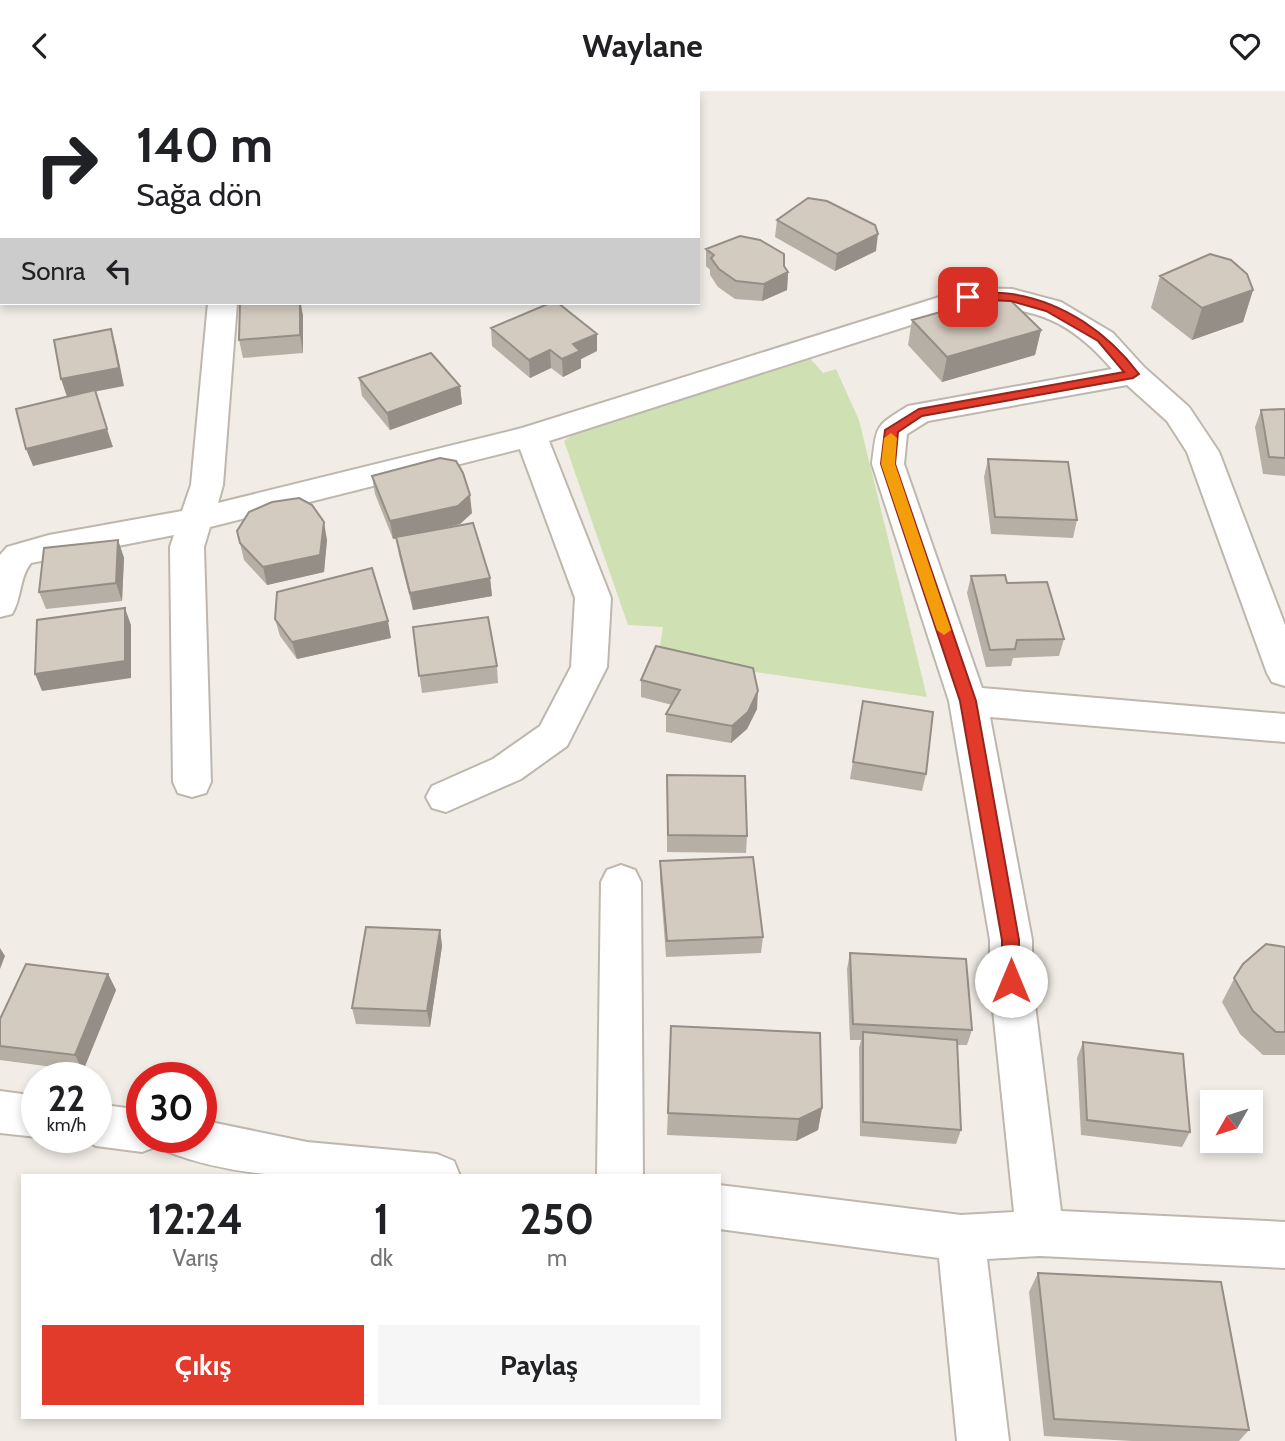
<!DOCTYPE html>
<html lang="tr">
<head>
<meta charset="utf-8">
<style>
	:root { --surface:#fff; --page:#f6f6f6; --text:#202124; --muted:#757577; --accent:#e33b2b }
	body { margin:0; font-family:Cabin,sans-serif; background:var(--page); color:var(--text); height:100vh; display:flex; flex-direction:column; font-size:26px; white-space:nowrap }
	* { box-sizing:border-box; margin:0 }
	p { font-size:23px; color:var(--muted) }
	.icon { flex:none; width:38px; height:38px; fill:none; stroke:currentColor; stroke-width:2; stroke-linecap:round; stroke-linejoin:round }
	.map { position:relative; flex:1; overflow:hidden }
	.sheet { position:absolute; left:21px; top:1083px; width:700px; height:245px; display:flex; flex-direction:column; background:var(--surface); border-radius:0px; box-shadow:0 4px 10px #0003 }
	.sheet>* { flex:none }
	.guide { position:absolute; left:0px; top:0px; width:700px; height:214px; box-shadow:0 4px 10px #0003; background:#fff; color:var(--text); overflow:hidden }
	.needle { width:46px; rotate:231deg }
	.controls { position:absolute; left:1200px; top:999px; display:grid; gap:14px }
	.controls a { display:grid; place-items:center; width:63px; height:63px; border-radius:0px; background:var(--surface); box-shadow:0 4px 10px #0003; font-size:35px }
	.speed { position:absolute; left:21px; top:971px; display:flex; gap:14px; font-size:35px; font-weight:700; text-align:center }
	.speed>* { display:grid; place-content:center; width:91px; height:91px; border-radius:50%; background:var(--surface); box-shadow:0 4px 10px #0003; line-height:1 }
	.speed small { font-size:18px; font-weight:400 }
	.speed .limit { border:10px solid #d22; background:#fff; color:#111 }
	.pin { position:absolute; display:grid; place-items:center; width:60px; height:60px; color:#fff; margin:-30px; border-radius:14px; box-shadow:0 4px 10px #0006 }
	.me { position:absolute; width:77px; margin:-38px; rotate:0deg; stroke-linejoin:round; filter:drop-shadow(0 0 5px #0008) }
	.turn { display:flex; align-items:center; gap:24px; height:147px; padding:0 21px; font-size:32px }
	.turn .icon { width:91px; height:91px; stroke-width:2.5 }
	.turn b { display:block; font-size:49px; line-height:60px }
	.then { display:flex; align-items:center; height:66px; padding:0 21px; background:#0003; gap:14px; font-size:26px }
	.eta { display:flex; justify-content:space-evenly; align-items:center; height:119px; text-align:center }
	.eta b { font-size:42px; font-weight:800; line-height:49px }
	.cta { display:flex; gap:14px; margin-top:auto; padding:14px 21px }
	.cta a { flex:1; height:80px; border-radius:0px; background:var(--accent); color:#fff; font-size:28px; font-weight:800; line-height:80px; text-align:center }
	.cta a+a { background:var(--page); color:var(--text) }
	header { display:flex; justify-content:space-between; align-items:center; height:91px; padding:0 21px; background:var(--surface); font-size:32px; font-weight:800 }
	.map>svg:first-child { display:block }
	.green { fill:#cfe1b3 }
	.lines { fill:none; stroke-linecap:round; stroke-linejoin:round }
	.minor-casing { stroke:#beb7ad; stroke-width:4 }
	.minor { fill:#fff; fill-rule:evenodd }
	.wall { fill:#b6afa5 }
	.shaded-wall { fill:#948e86 }
	.building { fill:#d4cbc0; stroke:#948e86; stroke-width:2 }
	.route { fill:#e33b2b; stroke:#94261c; stroke-width:2 }
	.slow { fill:#f59e0b }
</style>
</head>
<body>
<header><svg class="icon" aria-label="back" viewBox="0 0 24 24"><path d="M15 5l-7 7 7 7"/></svg>Waylane<svg class="icon" aria-label="heart" viewBox="0 0 24 24"><path d="M12 20l-8-8c-3-5 5-10 8-4 3-6 11-1 8 4z"/></svg></header>
<div class="map">
<svg width="1285" height="1350" viewBox="0 0 1285 1350">
	<rect width="100%" height="100%" fill="#f1ede6"/>
	<path class="green" d="M807,264L823,282L836,278L859,329L927,606L658,567L663,536L628,534L564,350L583,336Z"/>
	<g class="lines">
		<g class="minor-casing">
			<path id="minor" d="M0,114H2L0,131Z
				M968,197L1012,198L1061,211L1113,242L1144,276L1189,316L1219,361L1285,534V595L1272,591L1267,582L1187,361L1167,330L1127,294L928,330L907,343L904,373L982,597L1285,623V651L990,626L1032,849V890L1061,1120L1285,1131V1177L1040,1165L987,1168L1009,1350H957L939,1167L719,1138V1094L961,1124L1014,1121L990,890V849L949,610L872,373C877,334 874,336 908,315L1112,278C1069,228 1034,216 970,215L549,350L611,507L607,576L567,655L521,688L446,721L432,717L426,706L432,695L493,668L540,635L571,576L575,507L520,358L210,436L204,456L211,691L206,702L192,706L178,702L173,691L170,456L174,444L31,472C19,487 22,507 12,523L0,526V464L7,456L49,444L182,420L191,394L208,212H237L223,394L218,412L522,337Z
				M621,774L635,779L641,791L643,1085H597L601,791L607,779Z
				M0,1000L37,1005V1046L0,1042Z
				M96,1013L142,1019V1046H201V1029L307,1051L437,1063L454,1070L460,1085C363,1085 260,1096 168,1061L162,1047L158,1055L142,1061L96,1055L79,1046H96Z"/>
		</g>
		<use href="#minor" class="minor"/>
	</g>
	<path class="wall" d="M777,129L876,160L835,180L775,146Z
		M706,158L784,175L788,181L787,199L762,210L735,208L718,196L710,184V179L706,175Z
		M1160,185L1253,199L1243,231L1192,249L1151,217Z
		M246,212H313L312,213L301,212L303,225V262L243,267L239,249Z
		M912,229L1041,239L1035,264L942,291L908,254Z
		M491,237L597,243V260L581,268V277L563,286L551,277L530,287L492,255Z
		M359,287L460,295L462,313L390,339L362,305Z
		M1285,318V385L1263,383L1255,336L1261,319Z
		M988,368L1077,429L1073,447L991,443L984,386Z
		M372,385L472,422L460,433L418,442L490,487L492,505L413,519L399,464L396,447L393,448L375,403Z
		M237,440L327,449L324,481L267,494L244,469Z
		M118,449L124,467L122,510L46,518L39,501Z
		M971,485L1007,492L1064,548L1059,565L1013,567L1011,575L986,576L967,502Z
		M275,528L391,547L297,568L280,545Z
		M413,536L497,575L498,592L422,602Z
		M641,589L757,618L747,638L731,652L666,641V623L672,614L641,606Z
		M863,610L926,683L922,700L850,688Z
		M667,684L747,745L746,762L667,761Z
		M660,770L763,846L761,862L666,866L660,787Z
		M440,839L442,855L430,936L356,933L352,917Z
		M1285,856V964H1263L1240,943L1222,911L1234,888Z
		M850,862L972,939L967,954H957L961,1039L956,1053L860,1045L859,957L861,949H850L847,878Z
		M108,883L116,899L83,980L0,969V928Z
		M671,935L822,1017L818,1039L796,1050L667,1044Z
		M1083,951L1190,1041L1182,1056L1081,1044L1077,967Z
		M1038,1182L1249,1339L1239,1350H1132L1044,1345L1029,1201Z"/>
	<path class="shaded-wall" d="M878,143L876,160L835,180L837,163Z
		M788,181L787,199L762,210L764,193Z
		M1253,199L1243,231L1192,249L1202,217Z
		M300,212L303,225V262L300,244Z
		M111,238L116,256L124,295L67,306L61,288Z
		M1041,239L1035,264L942,291L947,266Z
		M597,243V260L581,268V277L563,286L562,268L573,253Z
		M550,259L551,277L530,287L529,269Z
		M460,295L462,313L390,339L387,322Z
		M107,338L113,356L33,375L26,358Z
		M470,404L472,422L460,433L393,448L390,430Z
		M324,431L327,449L324,481L267,494L263,476Z
		M118,449L124,467L122,510L116,492Z
		M490,487L492,505L413,519L410,502Z
		M125,517L131,534V587L42,600L35,583Z
		M388,530L391,547L297,568L292,551Z
		M758,600L757,618L747,638L731,652L732,635Z
		M440,839L442,855L430,936L427,920Z
		M0,857L5,865L0,878Z
		M108,883L116,899L83,980L75,964Z
		M822,1017L818,1039L796,1050L799,1028Z"/>
	<path class="building" d="M314,0H379L381,2H309Z
		M808,107L827,110L875,134L878,143L837,163L777,129Z
		M740,145L760,149L784,163V175L788,181L764,193L736,190L719,178L711,167L714,164L706,158Z
		M1210,163L1231,169L1247,183L1253,199L1202,217L1160,185Z
		M1004,203L1041,239L947,266L912,229Z
		M240,212H300V244L239,249Z
		M550,212H558L597,243L573,253L580,260L562,268L550,259L529,269L491,237Z
		M111,238L119,277L61,288L54,249Z
		M431,262L460,295L387,322L359,287Z
		M95,299L107,338L26,358L16,318Z
		M1285,318V367L1269,366L1261,319Z
		M440,367L456,370L463,382L470,404L458,415L390,430L372,385Z
		M988,368L1068,371L1077,429L995,426Z
		M299,407L312,414L324,431L320,464L263,476L240,452L237,440L249,421L272,411Z
		M473,432L490,487L410,502L396,446Z
		M118,449L116,492L39,501L44,457Z
		M372,477L388,530L292,551L275,528L277,501Z
		M1005,484L1007,492L1047,491L1064,548L1017,549L1015,558L990,559L971,485Z
		M125,517V570L35,583L37,529Z
		M488,526L497,575L419,585L413,536Z
		M656,555L753,577L758,600L748,621L732,635L666,623L680,599L641,589Z
		M863,610L933,621L926,683L853,671Z
		M667,684L745,685L747,745L668,744Z
		M753,766L763,846L667,850L660,770Z
		M366,836L440,839L427,920L352,917Z
		M1266,853L1285,856V941H1276L1253,920L1234,887L1243,873Z
		M850,862L966,868L972,939L853,933Z
		M26,873L108,883L75,964L0,955V928Z
		M671,935L820,942L822,1017L799,1028L668,1022Z
		M863,941L957,949L961,1039L863,1031Z
		M1083,951L1183,963L1190,1041L1087,1029Z
		M1038,1182L1221,1191L1249,1339L1054,1328Z"/>
	<path class="route" d="M968,202C982,202 998,201 1012,203C1064,211 1108,242 1139,283L1133,287L922,325L898,341L895,373L976,610L1019,849V890L1017,895L1011,897L1004,895L1002,890V849L960,610L881,373L885,339L919,318L1124,281L1098,250L1046,220L1011,210L964,208V203Z"/>
	<path class="slow" d="M891,342L897,347L895,373L951,539L944,544L937,539L881,373L884,347Z"/>
</svg>
<div class="controls">
<a><svg class="needle" viewBox="-14 -14 28 28"><path d="M0-13l5 13h-10z" fill="#e53935"/><path d="M0 13l5-13h-10z" fill="#757577"/></svg></a>
</div>
<div class="speed"><div>22<small>km/h</small></div><div class="limit">30</div></div>
<div class="pin" style="left:968px;top:206px;background:#d93025"><svg class="icon" aria-label="arrive" viewBox="0 0 24 24"><path d="M6 21V4h12l-3 4 3 4H6"/></svg></div>
<svg class="me" style="left:1011px;top:890px" viewBox="-20 -20 40 40"><circle r="19" fill="#fff"/><path d="M0-13L10 11 0 6-10 11z" fill="#e33b2b"/></svg>
<div class="guide">
<div class="turn"><svg class="icon" aria-label="right" viewBox="0 0 24 24"><path d="M7 20v-9h11M14 6l5 5-5 5"/></svg><div><b>140 m</b>Sağa dön</div></div>
<div class="then">Sonra<svg class="icon" aria-label="left" viewBox="0 0 24 24"><path d="M17 20v-9H6M10 6l-5 5 5 5"/></svg></div>
</div>
<section class="sheet">
<div class="eta">
<div><b>12:24</b><p>Varış</p></div>
<div><b>1</b><p>dk</p></div>
<div><b>250</b><p>m</p></div>
</div>
<div class="cta"><a>Çıkış</a><a>Paylaş</a></div>
</section>
</div>
</body>
</html>
